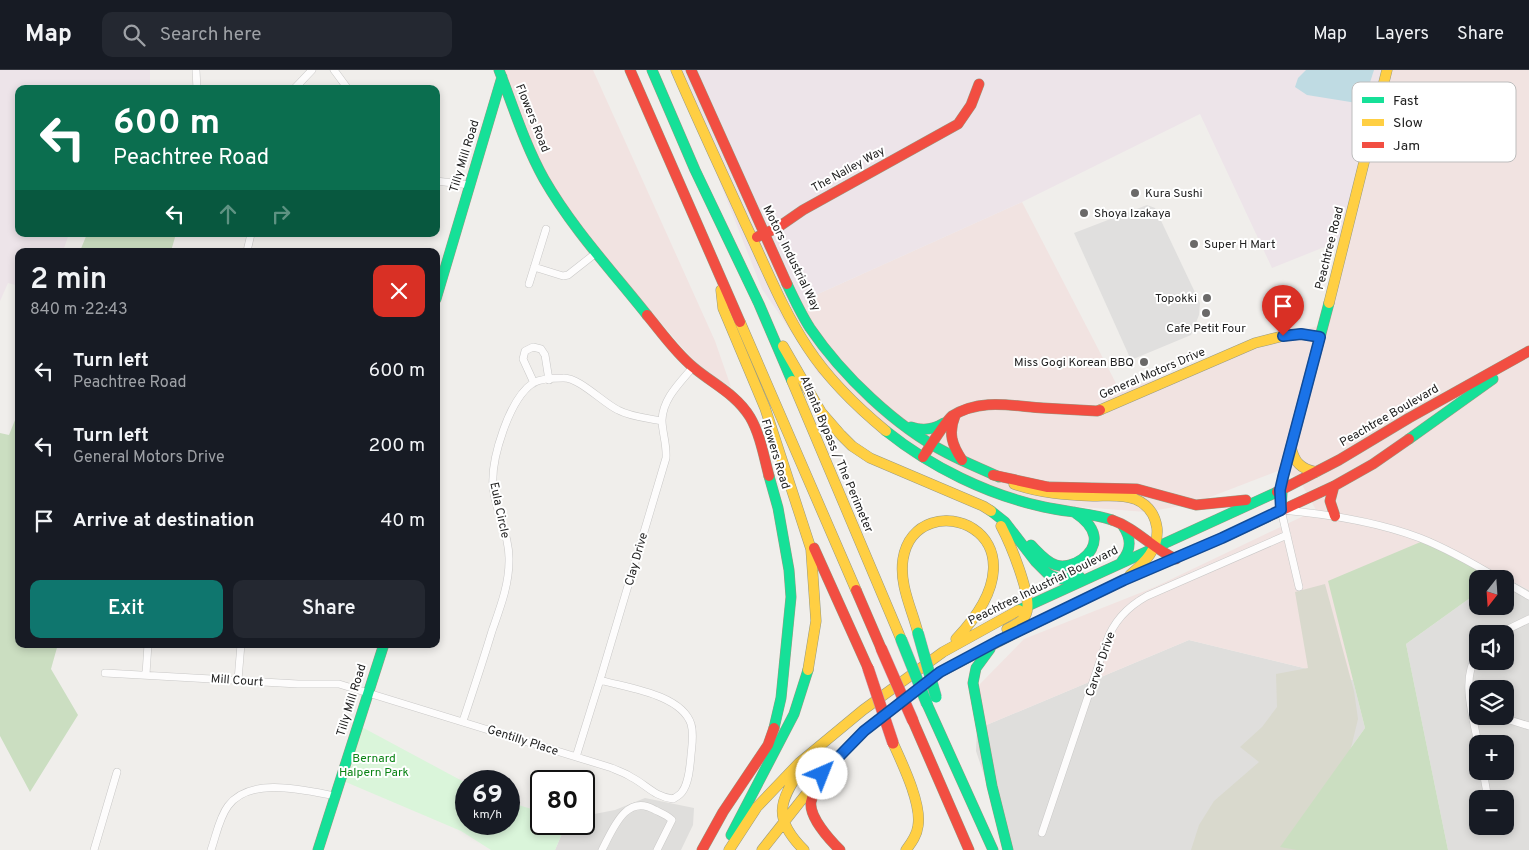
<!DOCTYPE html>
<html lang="en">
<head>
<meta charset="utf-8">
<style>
	:root { --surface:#171b24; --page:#242831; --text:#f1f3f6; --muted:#9ea1a6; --line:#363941; --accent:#0f766e }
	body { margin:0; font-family:Overpass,sans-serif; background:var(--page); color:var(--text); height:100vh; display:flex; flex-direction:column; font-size:19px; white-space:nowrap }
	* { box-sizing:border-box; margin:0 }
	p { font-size:16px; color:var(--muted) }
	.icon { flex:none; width:28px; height:28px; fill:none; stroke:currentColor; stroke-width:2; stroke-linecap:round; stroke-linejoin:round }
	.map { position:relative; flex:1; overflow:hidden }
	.sheet { position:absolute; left:15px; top:178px; width:425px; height:400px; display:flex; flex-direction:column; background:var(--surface); border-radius:10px; box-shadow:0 2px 8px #0003 }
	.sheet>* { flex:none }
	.hud { position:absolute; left:15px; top:15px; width:425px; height:152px; border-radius:10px; box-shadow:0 2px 8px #0003; background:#0b6e4f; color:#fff; overflow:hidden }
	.needle { width:32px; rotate:197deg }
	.buttons { position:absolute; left:1469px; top:500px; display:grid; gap:10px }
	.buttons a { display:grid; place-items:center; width:45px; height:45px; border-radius:10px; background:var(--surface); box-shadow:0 2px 8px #0003; font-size:25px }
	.speed { position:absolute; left:455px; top:700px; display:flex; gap:10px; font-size:25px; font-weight:700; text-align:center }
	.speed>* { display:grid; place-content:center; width:65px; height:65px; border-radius:50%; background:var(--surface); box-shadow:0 2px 8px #0003; line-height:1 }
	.speed small { font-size:12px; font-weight:400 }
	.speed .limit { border:2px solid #111; border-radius:8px; background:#fff; color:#111 }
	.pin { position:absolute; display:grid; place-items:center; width:42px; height:42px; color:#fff; margin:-51px -21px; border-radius:50% 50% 50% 0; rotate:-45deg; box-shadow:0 0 5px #0007 }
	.pin .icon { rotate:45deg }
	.me { position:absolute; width:55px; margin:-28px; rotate:44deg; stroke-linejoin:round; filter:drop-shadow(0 0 4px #0008) }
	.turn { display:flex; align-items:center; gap:18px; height:105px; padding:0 15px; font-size:22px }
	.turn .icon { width:65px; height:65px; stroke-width:2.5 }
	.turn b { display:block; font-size:35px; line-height:42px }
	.lanes { display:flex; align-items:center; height:48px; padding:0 15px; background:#0003; justify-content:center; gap:25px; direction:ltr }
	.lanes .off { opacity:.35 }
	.round { display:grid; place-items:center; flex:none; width:52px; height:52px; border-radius:10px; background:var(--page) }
	.summary { display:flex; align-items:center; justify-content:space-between; height:85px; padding:0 15px }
	h1 { font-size:30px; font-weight:600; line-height:38px }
	.primary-button { display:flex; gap:10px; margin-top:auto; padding:10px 15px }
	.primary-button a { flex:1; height:58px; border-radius:10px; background:var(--accent); color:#fff; font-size:20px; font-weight:600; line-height:58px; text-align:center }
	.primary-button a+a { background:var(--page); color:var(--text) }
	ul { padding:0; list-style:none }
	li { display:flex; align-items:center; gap:15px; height:75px; padding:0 15px }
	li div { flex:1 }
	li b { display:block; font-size:19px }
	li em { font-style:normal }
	header { display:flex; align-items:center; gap:30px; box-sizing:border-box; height:70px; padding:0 25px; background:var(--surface); border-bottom:1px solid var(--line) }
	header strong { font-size:24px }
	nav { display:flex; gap:28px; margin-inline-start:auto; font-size:18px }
	.search { width:350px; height:45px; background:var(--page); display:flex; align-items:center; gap:12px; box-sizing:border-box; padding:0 18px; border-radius:10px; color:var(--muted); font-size:19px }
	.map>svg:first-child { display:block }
	.residential { fill:#dfdedc; fill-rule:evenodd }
	.commercial { fill:#f1e3e1 }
	.industrial { fill:#ede4e9 }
	.construction { fill:#d9d9cd }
	.forest { fill:#cbdec1 }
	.park { fill:#daf5da }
	.parking { fill:#e0dfde }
	.water { fill:#bfdbe3 }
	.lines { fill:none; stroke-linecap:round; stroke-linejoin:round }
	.street-casing { stroke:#c9c8c7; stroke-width:8 }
	.fast-casing { stroke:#999a82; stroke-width:11 }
	.slow-casing { stroke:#999a82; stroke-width:11 }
	.jam-casing { stroke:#999a82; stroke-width:11 }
	.street { stroke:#fdfcfc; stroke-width:7 }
	.fast { stroke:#16e098; stroke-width:10 }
	.slow { stroke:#ffcf43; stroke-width:10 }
	.jam { stroke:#f24e42; stroke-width:10 }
	.fast-bridge-casing { stroke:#c5a2ac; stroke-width:12; stroke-linecap:butt }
	.jam-bridge-casing { stroke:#c5a2ac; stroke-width:12; stroke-linecap:butt }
	.fast-bridge { stroke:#16e098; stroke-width:11 }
	.jam-bridge { stroke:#f24e42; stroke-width:11 }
	.route-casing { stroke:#114b97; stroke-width:12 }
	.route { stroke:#1a73e8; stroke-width:9 }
	.poi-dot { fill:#6a6968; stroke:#fff; stroke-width:2 }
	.labels { text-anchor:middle; stroke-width:4; stroke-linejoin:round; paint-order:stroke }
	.street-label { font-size:12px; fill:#222; stroke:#fff }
	.poi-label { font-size:12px; fill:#222; stroke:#fff; text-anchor:start }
	.park-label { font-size:12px; fill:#0c8416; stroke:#fff }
	.key { fill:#fff; stroke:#bdbdbd; stroke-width:1 }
	.key-label { font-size:14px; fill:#222 }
</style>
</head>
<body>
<header>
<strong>Map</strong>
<div class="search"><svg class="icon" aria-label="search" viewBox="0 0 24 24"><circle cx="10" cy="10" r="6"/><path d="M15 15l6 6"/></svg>Search here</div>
<nav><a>Map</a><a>Layers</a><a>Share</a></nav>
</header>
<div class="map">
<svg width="1529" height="780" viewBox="0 0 1529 780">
	<rect width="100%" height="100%" fill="#f0eeeb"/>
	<path class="residential" d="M1501,506L1529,520V780H1448L1406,574L1477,523L1478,536H1505V509H1497ZM1478,564H1505V591H1478ZM1478,619H1505V646H1478ZM1478,674H1505V701H1478ZM1478,729H1505V756H1478Z
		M1189,570L1353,610L1365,658L1281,776L1297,780H1009L976,681L977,659Z
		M645,728L694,738L693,755L681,780H555L566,754H584V746L615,740Z"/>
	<path class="commercial" d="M500,0H593L715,271L731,317L700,298L572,151L525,77Z
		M1387,0H1529V520L1472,491L1329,511L1353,610L1189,570L977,659L979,615L1024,569L1155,517L1316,440L1300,411L1283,399L1192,434L1146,442L1055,435L995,423L911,387L818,303L778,242L1022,132L1120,321L1320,255Z"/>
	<path class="industrial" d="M0,0H150V19H19V164H69L63,181H19V216L8,213L0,231Z
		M674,0H1387L1342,170L1272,198L1200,44L1022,132L778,242L762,219L685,24Z"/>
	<path class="construction" d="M1325,514L1354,621L1358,649L1352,674L1320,780H1191L1199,755L1214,731L1259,692L1240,677L1262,657L1277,637L1276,604L1308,598L1295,522Z"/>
	<path class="forest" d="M87,164H176L171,181H80Z
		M19,340V574H58L51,599L78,645L30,722L0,666V363L9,365Z
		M1430,468L1501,506L1497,509H1478L1477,523L1406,574L1448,780H1297L1280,777L1365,658L1328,511Z"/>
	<path class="park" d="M358,655L466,713V754H509V732L541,742V754H566L555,780H491L461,761L341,710Z"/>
	<path class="parking" d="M1147,135L1155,138L1200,233L1199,245L1191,265L1131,290L1074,163Z"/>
	<path class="water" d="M1306,0H1374L1363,34L1307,25L1295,17L1298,8Z"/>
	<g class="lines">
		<g class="street-casing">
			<path id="street" d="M196,0L197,19
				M334,0L348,19
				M294,19L312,0
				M436,111L470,115
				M247,181L251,164
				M534,197L563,206L568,205L596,183
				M529,214L546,159
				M534,313L523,289L525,281L533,277L541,279L545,285L549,310
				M1505,512L1529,526
				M1299,517L1281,440C1328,444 1375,451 1420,468C1448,479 1474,494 1499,509
				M1498,564L1529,549
				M1478,583C1460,609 1473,645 1478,674
				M105,603L298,614H339L612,698C618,701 625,703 631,707C647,715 653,726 673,729C676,727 680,725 682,722C689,713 690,696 691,685C692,674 694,664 691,654C681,624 627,618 600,610
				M146,604L148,574
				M238,610L241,574
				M1497,646L1529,656
				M463,651C473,621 483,591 492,561C500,538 509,515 509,491C510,465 495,442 493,416C491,389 509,329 533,313C540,309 555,308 563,308C579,307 603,333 618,340C631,347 648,348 662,351
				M576,687L600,610L666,388C667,374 662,362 662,350C663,328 680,313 693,297
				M1483,701L1488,729
				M1042,763L1106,573C1113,552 1127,537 1147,526L1287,465
				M94,780L117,702
				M211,780C216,766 219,748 228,736C250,706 304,720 335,726
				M602,780C613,759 626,723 655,740C661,743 667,745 672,750L657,780"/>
		</g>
		<g class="fast-casing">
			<path id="fast" d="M499,0C513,36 525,75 544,109C572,158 612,201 647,245
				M652,0L695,100L759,234L792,311
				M787,214C794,229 801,244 810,258C842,305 896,357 947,383C964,392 982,399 999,407
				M436,229L502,7
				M911,357C923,361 933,360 944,353
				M886,361C931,397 988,425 1044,437C1067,442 1090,443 1112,450
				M1409,369L1493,309
				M769,406L778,438L789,500L791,527L781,628L774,658
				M1281,440L1283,407L1329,233
				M991,441L1005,452L1035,491L1048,504L1060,509L1080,507
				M1031,475C1038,482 1046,492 1056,495C1072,500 1097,484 1094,466C1092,455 1083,448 1074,442
				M1122,491C1132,479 1131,468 1123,456
				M1019,540L1277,422
				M990,579L976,598L973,613L992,716L1008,780
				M927,634L993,780
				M731,765L794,644L808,600
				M318,780L384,574"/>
		</g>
		<g class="slow-casing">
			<path id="slow" d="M676,0C698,51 722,102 745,153C765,195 782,239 808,278C829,310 857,337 886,361
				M721,220L723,238L765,338L811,479L816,551L808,600
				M1329,233L1387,0
				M740,252L856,520
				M783,276L821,342L841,365L852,376L870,388L983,436L991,441
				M792,311L901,569
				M1100,340L1255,273L1283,266L1301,264L1320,267
				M1291,377C1294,392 1301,399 1316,402
				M1014,414C1040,423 1066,425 1093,426C1107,426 1122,424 1135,429C1147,434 1155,444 1157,458C1159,479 1145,492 1130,505
				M1001,456C1010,473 1031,523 1027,541C1025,551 1015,555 1007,559
				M918,563C912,539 899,515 903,489C916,411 1060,460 956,569
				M893,673C902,693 922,734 918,756C917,765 912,772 906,780
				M802,698C778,732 773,749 804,780
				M729,780L757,737L799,693L863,640L943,582L1019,540
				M762,780L822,704L864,661L940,602L1023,559"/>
		</g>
		<g class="jam-casing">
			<path id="jam" d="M630,0L740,252
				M691,0L787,214
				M757,167L777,158L803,140L958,54L971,35L979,14
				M647,245C662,263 675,282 693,297C713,314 736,324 750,347C760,364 764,387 769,406
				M955,346C948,363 952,375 962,390
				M923,387C929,378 945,352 952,346C981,328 1012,336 1043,338C1061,339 1079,340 1097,341L1100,340
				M993,405L1048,417L1137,419L1196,435L1246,430
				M1334,416L1330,431L1335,446
				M1277,422L1339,390L1409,348L1529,281
				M1112,450C1136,458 1153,479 1176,489
				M814,478L868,598
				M856,520L881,578
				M1023,559L1124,510L1222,468L1334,416L1373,394L1409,369
				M913,651L969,780
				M817,717C814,722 812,727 811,732C809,747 830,770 840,780
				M702,780L723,742L768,675L774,658"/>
		</g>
		<use href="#street" class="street"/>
		<use href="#fast" class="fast"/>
		<use href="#slow" class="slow"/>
		<use href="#jam" class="jam"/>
		<g class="fast-bridge-casing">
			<path id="fast-bridge" d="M918,563L936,627
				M901,569L927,634"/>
		</g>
		<g class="jam-bridge-casing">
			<path id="jam-bridge" d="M881,578L913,651
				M868,598L893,673"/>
		</g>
		<use href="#fast-bridge" class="fast-bridge"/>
		<use href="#jam-bridge" class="jam-bridge"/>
	</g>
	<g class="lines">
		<g class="route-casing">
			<path id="route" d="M822,704L864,661L940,602L998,571L1124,510L1222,468L1281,440L1280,420L1283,407L1320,267L1301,264L1283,266"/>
		</g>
		<use href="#route" class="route"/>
	</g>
	<g class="poi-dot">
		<circle cx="1135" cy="123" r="5"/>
		<circle cx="1084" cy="143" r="5"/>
		<circle cx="1194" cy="174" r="5"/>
		<circle cx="1207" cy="228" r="5"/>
		<circle cx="1206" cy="243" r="5"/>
		<circle cx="1144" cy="292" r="5"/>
	</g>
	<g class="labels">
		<g class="street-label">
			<text transform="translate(533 48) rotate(68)" y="4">Flowers Road</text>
			<text transform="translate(464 86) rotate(-73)" y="4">Tilly Mill Road</text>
			<text transform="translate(848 99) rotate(-29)" y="4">The Nalley Way</text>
			<text transform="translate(1329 178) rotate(-76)" y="4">Peachtree Road</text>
			<text transform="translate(792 188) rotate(64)" y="4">Motors Industrial Way</text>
			<text transform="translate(1152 303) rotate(-23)" y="4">General Motors Drive</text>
			<text transform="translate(1389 345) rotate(-30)" y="4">Peachtree Boulevard</text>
			<text transform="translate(776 384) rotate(73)" y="4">Flowers Road</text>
			<text transform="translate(837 384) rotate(67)" y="4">Atlanta Bypass / The Perimeter</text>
			<text transform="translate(500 440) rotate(78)" y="4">Eula Circle</text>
			<text transform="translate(636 489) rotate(-74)" y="4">Clay Drive</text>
			<text transform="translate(1043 515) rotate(-26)" y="4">Peachtree Industrial Boulevard</text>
			<text transform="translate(1100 594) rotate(-71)" y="4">Carver Drive</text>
			<text transform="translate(237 610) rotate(4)" y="4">Mill Court</text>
			<text transform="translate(351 630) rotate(-73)" y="4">Tilly Mill Road</text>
			<text transform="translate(523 670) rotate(18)" y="4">Gentilly Place</text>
		</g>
		<g class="poi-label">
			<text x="1145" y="127">Kura Sushi</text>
			<text x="1094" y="147">Shoya Izakaya</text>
			<text x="1204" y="178">Super H Mart</text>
			<text x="1197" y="232" text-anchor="end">Topokki</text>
			<text x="1206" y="262" text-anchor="middle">Cafe Petit Four</text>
			<text x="1134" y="296" text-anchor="end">Miss Gogi Korean BBQ</text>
		</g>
		<g class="park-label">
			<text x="374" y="692">Bernard<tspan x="374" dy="14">Halpern Park</tspan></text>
		</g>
	</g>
	<rect x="1352" y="12" width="164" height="80" rx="8" class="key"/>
	<rect x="1362" y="27" width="22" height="6" fill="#16e098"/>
	<rect x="1362" y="49" width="22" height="7" fill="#ffcf43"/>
	<rect x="1362" y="72" width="22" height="6" fill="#f24e42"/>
	<g class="key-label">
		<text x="1393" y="35">Fast</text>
		<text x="1393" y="57">Slow</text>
		<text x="1393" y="80">Jam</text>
	</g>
</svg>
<div class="buttons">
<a><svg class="needle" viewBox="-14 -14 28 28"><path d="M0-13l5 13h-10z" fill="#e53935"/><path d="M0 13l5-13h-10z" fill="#9ea1a6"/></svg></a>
<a><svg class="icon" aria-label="sound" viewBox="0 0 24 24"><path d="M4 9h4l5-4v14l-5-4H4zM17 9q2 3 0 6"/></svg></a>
<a><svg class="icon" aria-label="layers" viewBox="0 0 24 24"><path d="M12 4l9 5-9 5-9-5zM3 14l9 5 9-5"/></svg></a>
<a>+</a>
<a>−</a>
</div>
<div class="speed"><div>69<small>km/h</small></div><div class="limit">80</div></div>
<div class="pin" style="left:1283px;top:266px;background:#d93025"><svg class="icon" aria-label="arrive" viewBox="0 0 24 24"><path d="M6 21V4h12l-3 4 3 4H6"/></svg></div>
<svg class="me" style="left:822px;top:704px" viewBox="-20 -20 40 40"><circle r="19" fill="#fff"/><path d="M0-13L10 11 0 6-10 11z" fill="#1a73e8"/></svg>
<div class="hud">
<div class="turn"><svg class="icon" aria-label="left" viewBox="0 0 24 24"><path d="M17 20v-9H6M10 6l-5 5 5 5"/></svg><div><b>600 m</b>Peachtree Road</div></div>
<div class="lanes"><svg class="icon" aria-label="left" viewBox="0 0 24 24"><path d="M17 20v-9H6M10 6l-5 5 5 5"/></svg><svg class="icon off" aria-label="ahead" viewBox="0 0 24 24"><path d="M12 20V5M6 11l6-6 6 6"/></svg><svg class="icon off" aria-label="right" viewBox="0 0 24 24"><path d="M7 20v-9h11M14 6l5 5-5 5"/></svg></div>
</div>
<section class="sheet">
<div class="summary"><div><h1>2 min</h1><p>840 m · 22:43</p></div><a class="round" style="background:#d93025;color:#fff"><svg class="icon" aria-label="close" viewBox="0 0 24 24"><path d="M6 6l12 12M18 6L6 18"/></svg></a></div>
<ul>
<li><svg class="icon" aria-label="left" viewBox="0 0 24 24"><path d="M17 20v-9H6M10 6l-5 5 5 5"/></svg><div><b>Turn left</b><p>Peachtree Road</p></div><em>600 m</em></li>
<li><svg class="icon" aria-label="left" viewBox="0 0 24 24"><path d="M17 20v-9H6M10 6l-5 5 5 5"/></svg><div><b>Turn left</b><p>General Motors Drive</p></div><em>200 m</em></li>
<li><svg class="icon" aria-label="arrive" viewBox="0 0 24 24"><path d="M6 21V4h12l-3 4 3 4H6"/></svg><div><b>Arrive at destination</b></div><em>40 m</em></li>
</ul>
<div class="primary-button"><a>Exit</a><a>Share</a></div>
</section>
</div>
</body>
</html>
